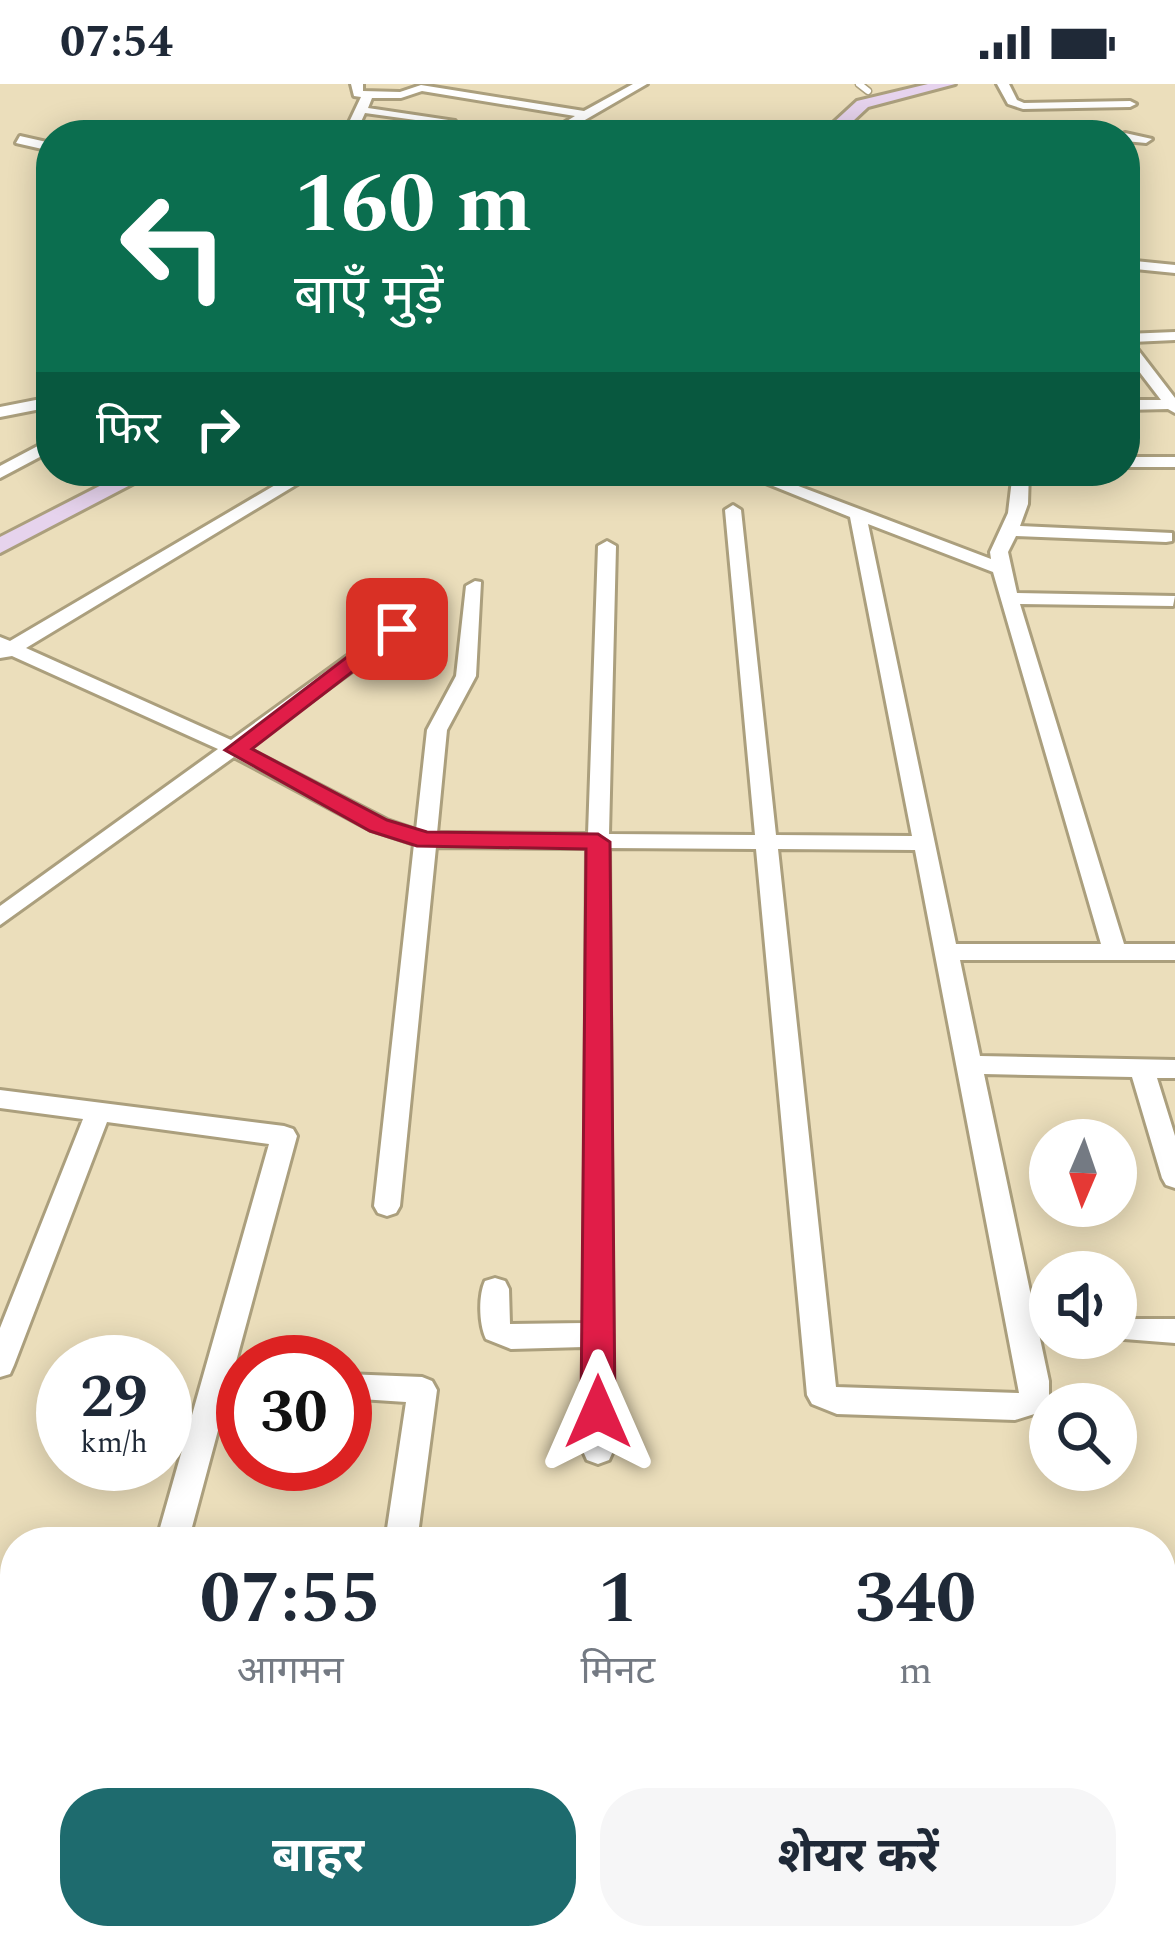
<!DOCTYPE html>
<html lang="hi">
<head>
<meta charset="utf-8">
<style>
	:root { --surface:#fff; --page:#f6f6f7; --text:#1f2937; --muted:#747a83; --accent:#1e6b6e }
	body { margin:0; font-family:Spectral,"Noto Sans Devanagari",serif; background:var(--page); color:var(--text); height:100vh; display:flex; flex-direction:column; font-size:45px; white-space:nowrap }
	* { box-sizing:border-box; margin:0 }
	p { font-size:39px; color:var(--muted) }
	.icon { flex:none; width:66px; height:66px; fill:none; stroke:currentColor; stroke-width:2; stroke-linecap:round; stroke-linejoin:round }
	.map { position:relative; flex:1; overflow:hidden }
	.details { position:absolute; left:0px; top:1443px; width:1176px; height:423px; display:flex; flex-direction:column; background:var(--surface); border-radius:48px 48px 0 0; box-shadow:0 6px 30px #0003 }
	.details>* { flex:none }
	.guide { position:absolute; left:36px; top:36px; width:1104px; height:366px; border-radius:48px; box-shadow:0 6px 30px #0003; background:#0b6e4f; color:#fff; overflow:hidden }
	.needle { width:78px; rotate:182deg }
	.fabs { position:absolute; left:1029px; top:1035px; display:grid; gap:24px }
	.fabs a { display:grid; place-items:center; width:108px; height:108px; border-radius:50%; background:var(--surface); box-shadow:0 6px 30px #0003; font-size:60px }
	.speed { position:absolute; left:36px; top:1251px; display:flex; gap:24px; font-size:60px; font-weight:700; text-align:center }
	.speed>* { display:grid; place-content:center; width:156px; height:156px; border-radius:50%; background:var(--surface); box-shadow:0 6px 30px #0003; line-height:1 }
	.speed small { font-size:30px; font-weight:400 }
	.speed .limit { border:18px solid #d22; background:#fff; color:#111 }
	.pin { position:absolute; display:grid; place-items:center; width:102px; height:102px; color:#fff; margin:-51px; border-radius:24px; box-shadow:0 6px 18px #0006 }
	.me { position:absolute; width:132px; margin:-66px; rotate:0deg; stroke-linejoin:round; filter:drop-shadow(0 0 9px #0008) }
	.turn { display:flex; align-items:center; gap:42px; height:252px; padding:0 60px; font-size:54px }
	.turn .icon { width:156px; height:156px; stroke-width:2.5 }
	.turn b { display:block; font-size:84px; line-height:102px }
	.then { display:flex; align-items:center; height:114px; padding:0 60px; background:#0003; gap:24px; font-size:45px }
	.eta { display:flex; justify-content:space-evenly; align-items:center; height:204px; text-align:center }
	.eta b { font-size:72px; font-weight:700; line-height:84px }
	.button { display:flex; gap:24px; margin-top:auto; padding:24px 60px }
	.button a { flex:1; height:138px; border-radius:48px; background:var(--accent); color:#fff; font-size:48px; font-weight:700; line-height:138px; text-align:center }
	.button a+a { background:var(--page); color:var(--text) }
	.status { display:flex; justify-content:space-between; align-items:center; height:84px; padding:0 60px; background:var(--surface); direction:ltr }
	.status svg { height:33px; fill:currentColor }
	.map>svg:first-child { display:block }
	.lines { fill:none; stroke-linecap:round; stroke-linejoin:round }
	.service-casing { stroke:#ab9f7d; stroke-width:9 }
	.minor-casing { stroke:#ab9f7d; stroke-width:6 }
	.secondary-casing { stroke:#ab9f7d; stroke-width:6 }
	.service { stroke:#fff; stroke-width:6 }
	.minor { fill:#fff; fill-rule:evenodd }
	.secondary { fill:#e6d3ed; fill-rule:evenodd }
	.route { fill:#e11d48; stroke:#92132f; stroke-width:3 }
</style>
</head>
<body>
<div class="status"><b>07:54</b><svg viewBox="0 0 49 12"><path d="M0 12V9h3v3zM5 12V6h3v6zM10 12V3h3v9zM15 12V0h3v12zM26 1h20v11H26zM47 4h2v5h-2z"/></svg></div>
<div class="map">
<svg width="1175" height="1865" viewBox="0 0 1175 1865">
	<rect width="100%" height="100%" fill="#ebdebb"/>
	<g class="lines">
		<g class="service-casing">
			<path id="service" d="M859,0L868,7"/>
		</g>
		<g class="minor-casing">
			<path id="minor" d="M351,0H363V7L400,8L421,1L584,27L633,0H647L559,51H544L575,32L422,7L401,14H372L368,24L455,37L459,42L365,29L355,51H343L361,13L354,12Z
				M997,0H1009L1017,16L1024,19L1130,17L1136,20L1130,23L1023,25L1008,20Z
				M833,41L1088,47L1094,51L829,47Z
				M1125,49L1152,55L1146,59L1125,57V51H1120Z
				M20,52L51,59V67L16,59Z
				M50,133L51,141L45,140V134Z
				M1125,176L1175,181V189L1125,184Z
				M1175,248V256L1132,258L1175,314V329L1168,325L1125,326V316H1161L1125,269V250Z
				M51,313V323L0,333V323Z
				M51,355V367L0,394V382Z
				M1125,373H1175V383H1125Z
				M299,387H319L26,564L231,656L390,541H404V549L247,664L387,736L416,746L427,646L456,592L466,502L475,497L481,498L476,592L447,646L437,749L588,750L598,462L607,457L616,462L609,750L755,751L725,426L733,421L741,426L776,751L912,752L850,433L736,387H759L991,475L990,468L1008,429L1013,387H1029L1028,420L1020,442L1172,449V457L1166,458L1016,452L1008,468L1017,509L1175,512L1173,522L1020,520L1124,860H1175V876H960L980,972L1175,976V994H1157L1175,1052V1104L1166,1101L1162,1094L1132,993L984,990L1049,1297V1318L1044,1327L1015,1336L837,1330L812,1320L807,1311L756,765L609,764L613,1367L609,1376L598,1380L587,1376L583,1367L584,1263L511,1265L486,1255C479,1241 478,1212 485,1197L495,1194L505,1197L509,1205L510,1240L584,1239L587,764L436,763L400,1122L396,1129L387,1132L378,1129L374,1122L414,760L371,746L234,673L0,841V822L218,665L12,572L0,574V553L10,557ZM868,440L993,488L1101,860H956ZM778,765L915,766L1019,1309L836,1303Z
				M0,1006L284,1042L293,1045L297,1052L234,1285L243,1286V1310L228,1309L188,1458H156L269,1060L107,1038L14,1281L10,1290L0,1293V1244L83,1035L0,1024Z
				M1134,1235H1175V1259L1124,1255L1120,1247L1124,1239Z
				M345,1290L422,1293L432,1297L437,1306L417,1458H385L406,1318L345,1314Z
				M46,1851H82L78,1865H42Z
				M328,1851H364L362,1865H326Z"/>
		</g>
		<g class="secondary-casing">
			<path id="secondary" d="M928,0H955L868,23L838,51H820L857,17Z
				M129,387H157L0,469V453Z"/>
		</g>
		<use href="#service" class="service"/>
		<use href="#minor" class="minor"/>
		<use href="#secondary" class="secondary"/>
	</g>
	<path class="route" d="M389,541L408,545L252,665L387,736L427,748L598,750L610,758L615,1328L610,1338L598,1343L586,1338L581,1328L586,765L417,762L370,747L225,666Z"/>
</svg>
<div class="fabs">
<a><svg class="needle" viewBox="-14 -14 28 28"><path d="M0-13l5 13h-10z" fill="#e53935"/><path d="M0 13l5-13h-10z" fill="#747a83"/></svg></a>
<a><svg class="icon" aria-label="sound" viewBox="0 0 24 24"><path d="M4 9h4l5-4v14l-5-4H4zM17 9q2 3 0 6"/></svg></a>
<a><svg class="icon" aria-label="search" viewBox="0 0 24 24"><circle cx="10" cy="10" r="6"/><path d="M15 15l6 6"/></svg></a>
</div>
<div class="speed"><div>29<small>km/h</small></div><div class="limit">30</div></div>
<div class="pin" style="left:397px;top:545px;background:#d93025"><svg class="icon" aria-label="arrive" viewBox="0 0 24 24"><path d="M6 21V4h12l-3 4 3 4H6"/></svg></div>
<svg class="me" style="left:598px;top:1328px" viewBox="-20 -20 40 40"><path d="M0-17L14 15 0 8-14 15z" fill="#e11d48" stroke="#fff" stroke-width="4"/></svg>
<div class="guide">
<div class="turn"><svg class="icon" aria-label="left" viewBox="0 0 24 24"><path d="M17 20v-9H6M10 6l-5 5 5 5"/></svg><div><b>160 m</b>बाएँ मुड़ें</div></div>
<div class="then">फिर<svg class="icon" aria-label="right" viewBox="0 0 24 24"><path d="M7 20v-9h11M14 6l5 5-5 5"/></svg></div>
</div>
<section class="details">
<div class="eta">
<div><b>07:55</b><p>आगमन</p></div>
<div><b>1</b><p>मिनट</p></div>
<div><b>340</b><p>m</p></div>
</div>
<div class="button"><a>बाहर</a><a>शेयर करें</a></div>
</section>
</div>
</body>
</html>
